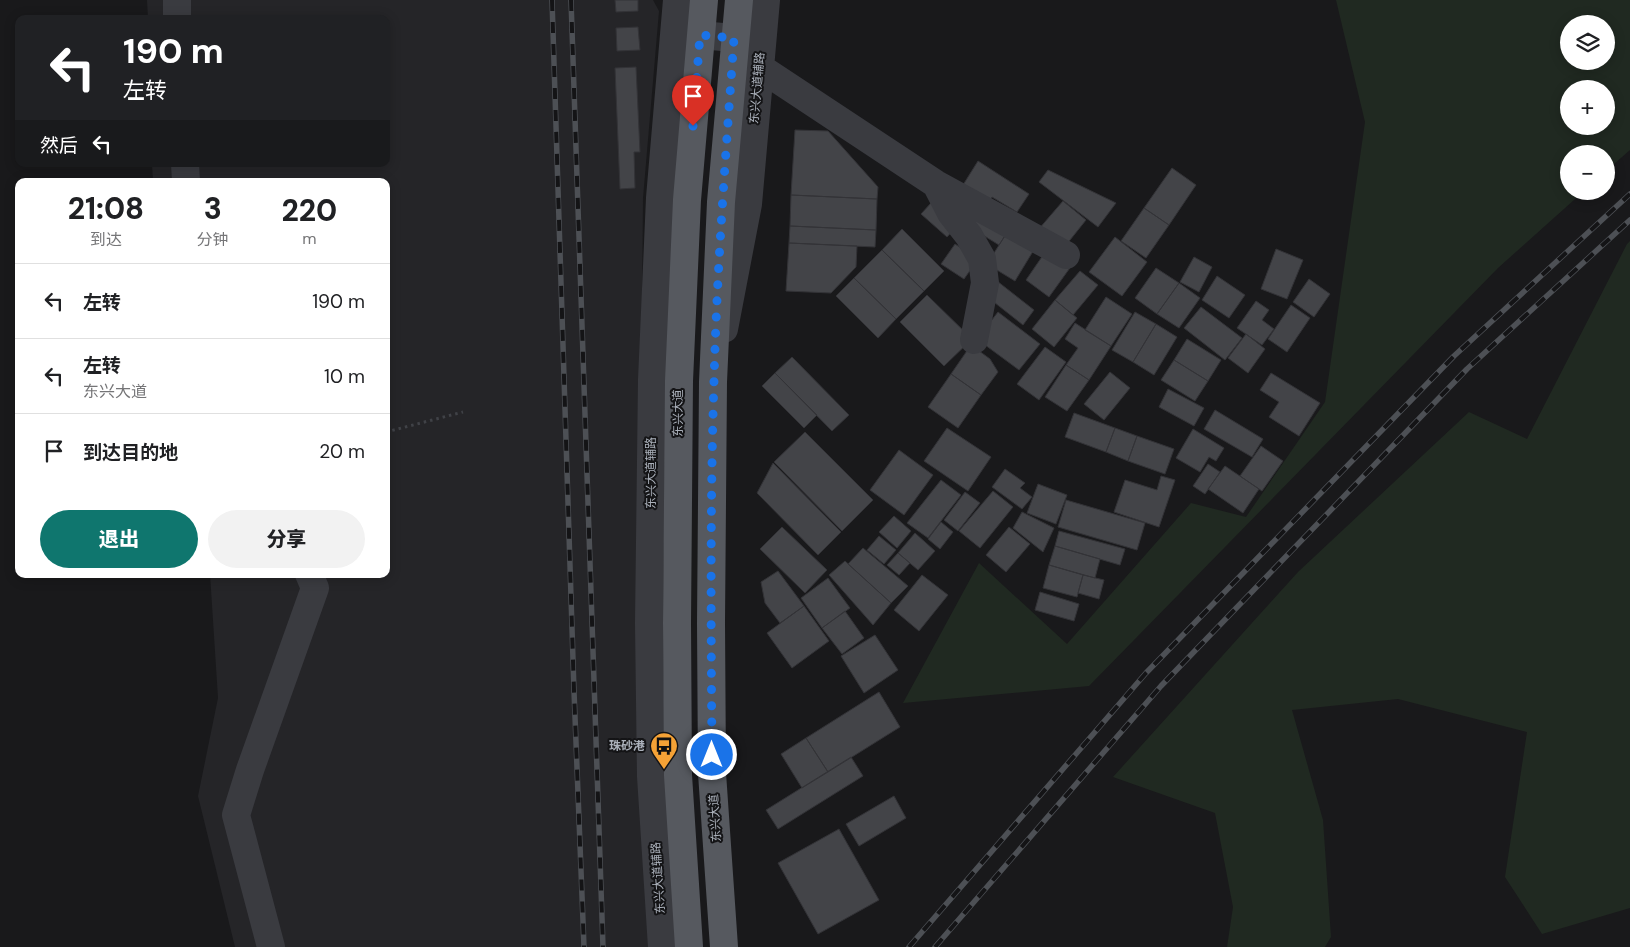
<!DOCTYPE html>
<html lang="zh">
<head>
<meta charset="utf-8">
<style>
	:root { --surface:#fff; --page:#f2f2f2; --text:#202124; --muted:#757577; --line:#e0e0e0; --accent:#0f766e }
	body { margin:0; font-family:"DM Sans","Noto Sans SC",sans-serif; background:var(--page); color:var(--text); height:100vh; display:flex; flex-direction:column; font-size:19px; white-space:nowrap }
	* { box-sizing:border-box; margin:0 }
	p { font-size:16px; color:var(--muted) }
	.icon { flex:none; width:28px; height:28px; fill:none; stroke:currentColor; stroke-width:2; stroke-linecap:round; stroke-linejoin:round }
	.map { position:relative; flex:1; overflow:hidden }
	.details { position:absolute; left:15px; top:178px; width:375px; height:400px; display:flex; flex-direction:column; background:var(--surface); border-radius:10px; box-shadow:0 2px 12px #0003 }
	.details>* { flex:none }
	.guide { position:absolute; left:15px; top:15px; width:375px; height:152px; border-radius:10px; box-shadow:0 2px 12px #0003; background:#202124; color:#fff; overflow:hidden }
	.fabs { position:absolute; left:1560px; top:15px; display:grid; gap:10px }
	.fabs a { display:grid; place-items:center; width:55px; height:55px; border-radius:50%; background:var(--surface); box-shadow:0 2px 12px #0003; font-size:25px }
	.pin { position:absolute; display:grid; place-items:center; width:42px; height:42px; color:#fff; margin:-51px -21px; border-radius:50% 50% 50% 0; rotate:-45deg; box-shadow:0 0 5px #0007 }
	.pin .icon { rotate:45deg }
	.me { position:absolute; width:55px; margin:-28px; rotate:0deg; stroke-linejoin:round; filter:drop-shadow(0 0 4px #0008) }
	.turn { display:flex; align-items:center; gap:18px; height:105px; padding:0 25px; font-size:22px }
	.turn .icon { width:65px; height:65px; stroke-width:2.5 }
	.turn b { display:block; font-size:35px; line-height:42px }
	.then { display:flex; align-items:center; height:48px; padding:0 25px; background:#0003; gap:10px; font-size:19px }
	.eta { display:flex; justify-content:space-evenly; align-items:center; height:85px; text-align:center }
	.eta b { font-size:30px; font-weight:800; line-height:35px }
	.primary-button { display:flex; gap:10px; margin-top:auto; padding:10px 25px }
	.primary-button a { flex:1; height:58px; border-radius:30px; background:var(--accent); color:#fff; font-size:20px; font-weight:800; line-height:58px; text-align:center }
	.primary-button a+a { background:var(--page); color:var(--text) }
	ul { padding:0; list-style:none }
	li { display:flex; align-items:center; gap:15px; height:75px; padding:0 25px; border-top:1px solid var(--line) }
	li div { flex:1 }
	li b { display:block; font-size:19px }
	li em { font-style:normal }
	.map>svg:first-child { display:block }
	.built { fill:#252528 }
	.green { fill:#202921; fill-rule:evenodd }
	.building { fill:#434448; stroke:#333337 }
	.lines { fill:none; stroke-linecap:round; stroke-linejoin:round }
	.path { stroke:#404247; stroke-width:3; stroke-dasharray:2.5 4; stroke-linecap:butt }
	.minor { stroke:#3a3b40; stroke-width:28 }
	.major { stroke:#56595f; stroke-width:28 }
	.rail-casing { stroke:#4d5055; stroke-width:5.5 }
	.rail { stroke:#141416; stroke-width:4; stroke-dasharray:11; stroke-linecap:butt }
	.route { stroke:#1a73e8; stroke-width:9; stroke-dasharray:0 16.2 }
	.labels { text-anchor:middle; stroke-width:4; stroke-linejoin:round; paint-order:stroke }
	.street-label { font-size:12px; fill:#abb1bb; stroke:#141416 }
	.poi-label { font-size:12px; font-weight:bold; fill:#abb1bb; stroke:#141416; text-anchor:end }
</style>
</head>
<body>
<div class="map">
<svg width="1630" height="947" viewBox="0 0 1630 947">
	<rect width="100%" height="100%" fill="#19191b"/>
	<path class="built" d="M147,0H653L659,11L643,198L639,624L652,947H235L198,796L218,698L210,574H386V181H153L152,164H386V19H148Z"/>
	<path class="green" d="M1336,0H1630V150L1606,171V154H1569V191H1584L1498,268L1089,686L903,703L979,563L1067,644L1191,503L1246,517L1325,402L1365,122ZM1569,24H1606V61H1569ZM1569,89H1606V126H1569Z
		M1630,241V908L1542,934L1505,877L1527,732L1398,699L1292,710L1323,820L1331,937L1325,947H1227L1233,907L1215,813L1113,777L1298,572L1469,412L1527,439L1627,244Z"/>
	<path class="building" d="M615,0H638V11L616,12Z
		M638,27L640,50L617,51L616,28Z
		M636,67L640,152H634L635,188L620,189L615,68Z
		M795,130L828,131L878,187L877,199L791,195Z
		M978,161L1029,194L1017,212L992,197L989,201L963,185Z
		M1172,168L1196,185L1169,225L1144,208Z
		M1048,170L1116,203L1098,227L1039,182Z
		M791,195L877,199L876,230L790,226Z
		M1063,201L1086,220L1062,250L1038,230Z
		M931,203L956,227L947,237L921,214Z
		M965,205L1008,231L999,245L957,219Z
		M1144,208L1169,225L1146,258L1121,241Z
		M790,226L876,230L875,247L789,243Z
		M902,229L944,271L924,291L882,250Z
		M1008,231L1035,248L1015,281L987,264Z
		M1115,237L1147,262L1122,296L1089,272Z
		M789,243L857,246L856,267L831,293L786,291Z
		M955,244L978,259L964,279L941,264Z
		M1048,248L1072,265L1049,297L1026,280Z
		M1276,249L1303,260L1287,299L1261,289Z
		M882,250L924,291L896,319L854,278Z
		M1194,257L1212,267L1199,292L1180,282Z
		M1156,268L1179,283L1157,314L1135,298Z
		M1080,271L1098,285L1073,315L1055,300Z
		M1217,276L1245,295L1229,318L1202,300Z
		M854,278L896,319L878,338L836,296Z
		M1309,279L1330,294L1314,317L1293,302Z
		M997,281L1034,310L1023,325L985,295Z
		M1179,283L1200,298L1179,328L1157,314Z
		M927,295L972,339L944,366L900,322Z
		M1106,297L1132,314L1111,346L1085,330Z
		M1055,300L1077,318L1054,347L1032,329Z
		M1256,301L1269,310L1262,320L1274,329L1262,345L1237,328Z
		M1291,305L1310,318L1287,352L1268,339Z
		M1201,307L1242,338L1225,360L1184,328Z
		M998,312L1040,344L1019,370L977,339Z
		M1135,312L1156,324L1133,362L1112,350Z
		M1075,323L1111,346L1089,380L1066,365L1078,348L1065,339Z
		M1156,324L1177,337L1154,375L1133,362Z
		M1246,334L1265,349L1248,373L1228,358Z
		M1187,339L1221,360L1208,381L1174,360Z
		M971,345L990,359L998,372L981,395L951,374Z
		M1045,347L1066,362L1039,400L1017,384Z
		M792,357L849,415L832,431L775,373Z
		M1174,360L1208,381L1195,401L1161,380Z
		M1066,365L1089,380L1067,411L1045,397Z
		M1110,372L1130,388L1104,420L1084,404Z
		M775,373L817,415L804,428L762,386Z
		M1271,373L1320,403L1299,436L1269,417L1279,402L1260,390Z
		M951,374L981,395L958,428L928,407Z
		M1168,389L1204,408L1194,426L1159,407Z
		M1215,410L1263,439L1252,457L1204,429Z
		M1074,413L1115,428L1106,452L1065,437Z
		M947,428L991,457L968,491L924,461Z
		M1115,428L1137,436L1128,461L1106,452Z
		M1193,429L1224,448L1216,461L1209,457L1200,472L1176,458Z
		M805,432L873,500L842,531L774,462Z
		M1137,436L1174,449L1165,474L1128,461Z
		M1261,446L1283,461L1262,491L1240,476Z
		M899,450L933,475L904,515L870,490Z
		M773,463L841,532L818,555L757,493Z
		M1208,464L1220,472L1205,494L1193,486Z
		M1225,466L1259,489L1243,513L1208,489Z
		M1005,469L1025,483L1020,488L1032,497L1022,509L992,487Z
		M1161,476L1175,480L1159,527L1114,512L1125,480L1157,490Z
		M941,480L961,495L928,538L907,523Z
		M1038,484L1067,495L1056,524L1027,513Z
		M993,491L1013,507L980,548L959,531Z
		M965,492L980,503L958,531L944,520Z
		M1066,500L1145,523L1137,550L1058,527Z
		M1022,512L1054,528L1043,552L1013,528Z
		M894,516L911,531L897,548L879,532Z
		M941,522L953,532L940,549L928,539Z
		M782,527L827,570L805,593L760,549Z
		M1009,527L1030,544L1006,572L986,555Z
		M1059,531L1125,549L1120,565L1055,546Z
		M915,533L935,551L918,570L898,553Z
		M879,536L896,550L884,564L867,550Z
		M1055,546L1100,559L1095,578L1049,565Z
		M863,548L908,586L891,603L848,564Z
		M898,553L910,563L899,575L887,565Z
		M845,561L891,603L873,625L829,575Z
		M1049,565L1083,575L1077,597L1043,588Z
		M778,571L804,606L780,623L765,603L761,582Z
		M922,575L948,595L919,631L894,610Z
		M1083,575L1104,580L1099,599L1078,593Z
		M828,578L850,608L822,628L801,598Z
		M1040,592L1079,604L1074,621L1035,610Z
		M804,606L829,641L792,668L767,633Z
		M845,611L864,638L842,654L822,628Z
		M875,635L898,670L864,693L841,656Z
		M879,692L900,727L828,772L806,738Z
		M806,738L828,772L802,788L781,754Z
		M851,757L863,776L778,829L766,810Z
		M894,796L906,818L859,846L846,824Z
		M839,829L879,900L818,934L778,863Z"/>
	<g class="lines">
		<path class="path" d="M386,432L463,412"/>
		<path class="minor" d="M177,0V19
			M683,19L700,35L734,38L759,67L936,184L1066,255
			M185,164L186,181
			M936,184L951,213L969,236L982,259L985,283L974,340
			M724,329L748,204L766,0
			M271,947L236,815L250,770L315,588L309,574
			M662,947L651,776L649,623L652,380L660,198L677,0"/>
		<path class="major" d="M689,947L678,775L677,623L679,381L687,200L704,0
			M724,947L712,773L711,623L713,382L721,202L739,0"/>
		<g class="rail-casing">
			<path id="rail" d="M552,0L574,691L584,947
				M571,0L603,947
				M909,947L1146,673L1454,356L1630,194
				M935,947L1161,686L1467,369L1630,220"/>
		</g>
		<use href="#rail" class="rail"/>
	</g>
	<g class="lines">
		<path class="route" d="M693,126L700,35L734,38C726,152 717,266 714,381C710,505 711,630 712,755"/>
	</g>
	<defs>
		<g id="bus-pin" transform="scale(1.4375)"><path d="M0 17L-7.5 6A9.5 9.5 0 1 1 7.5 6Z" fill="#f5a236" stroke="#141416"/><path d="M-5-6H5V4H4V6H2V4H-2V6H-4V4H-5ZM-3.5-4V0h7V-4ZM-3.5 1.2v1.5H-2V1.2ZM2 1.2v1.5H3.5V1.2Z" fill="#111"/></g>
	</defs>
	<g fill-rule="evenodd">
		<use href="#bus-pin" x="664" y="746"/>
	</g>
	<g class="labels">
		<g class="street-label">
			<text transform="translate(757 88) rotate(-85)" y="4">东兴大道辅路</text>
			<text transform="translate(678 413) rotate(-90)" y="4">东兴大道</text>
			<text transform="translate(651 473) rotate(-90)" y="4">东兴大道辅路</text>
			<text transform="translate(715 818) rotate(-94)" y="4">东兴大道</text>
			<text transform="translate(658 878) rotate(-94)" y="4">东兴大道辅路</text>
		</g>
		<g class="poi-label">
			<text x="645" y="750">珠砂港</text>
		</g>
	</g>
</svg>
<div class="fabs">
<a><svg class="icon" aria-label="layers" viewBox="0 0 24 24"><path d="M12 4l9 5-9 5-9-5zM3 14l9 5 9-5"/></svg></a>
<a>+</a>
<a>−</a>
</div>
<div class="pin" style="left:693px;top:126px;background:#d93025"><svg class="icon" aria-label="arrive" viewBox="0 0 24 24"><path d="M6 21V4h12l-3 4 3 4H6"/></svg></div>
<svg class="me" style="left:712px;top:755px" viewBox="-20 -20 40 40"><circle r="17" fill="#1a73e8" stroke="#fff" stroke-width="3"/><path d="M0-11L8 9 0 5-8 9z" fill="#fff"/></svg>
<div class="guide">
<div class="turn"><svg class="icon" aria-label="left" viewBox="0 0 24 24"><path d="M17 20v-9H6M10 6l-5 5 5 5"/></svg><div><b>190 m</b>左转</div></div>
<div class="then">然后<svg class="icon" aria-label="left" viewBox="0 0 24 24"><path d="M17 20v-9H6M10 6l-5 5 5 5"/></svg></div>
</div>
<section class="details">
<div class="eta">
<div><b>21:08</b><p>到达</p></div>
<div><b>3</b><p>分钟</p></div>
<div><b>220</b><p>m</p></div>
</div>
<ul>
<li><svg class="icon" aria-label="left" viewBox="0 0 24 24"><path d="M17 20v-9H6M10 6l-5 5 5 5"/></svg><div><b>左转</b></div><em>190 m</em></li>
<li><svg class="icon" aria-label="left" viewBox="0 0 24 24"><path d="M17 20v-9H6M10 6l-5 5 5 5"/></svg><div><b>左转</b><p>东兴大道</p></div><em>10 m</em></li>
<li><svg class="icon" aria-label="arrive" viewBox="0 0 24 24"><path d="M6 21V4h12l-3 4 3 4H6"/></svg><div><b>到达目的地</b></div><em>20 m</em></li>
</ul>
<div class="primary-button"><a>退出</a><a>分享</a></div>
</section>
</div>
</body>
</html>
